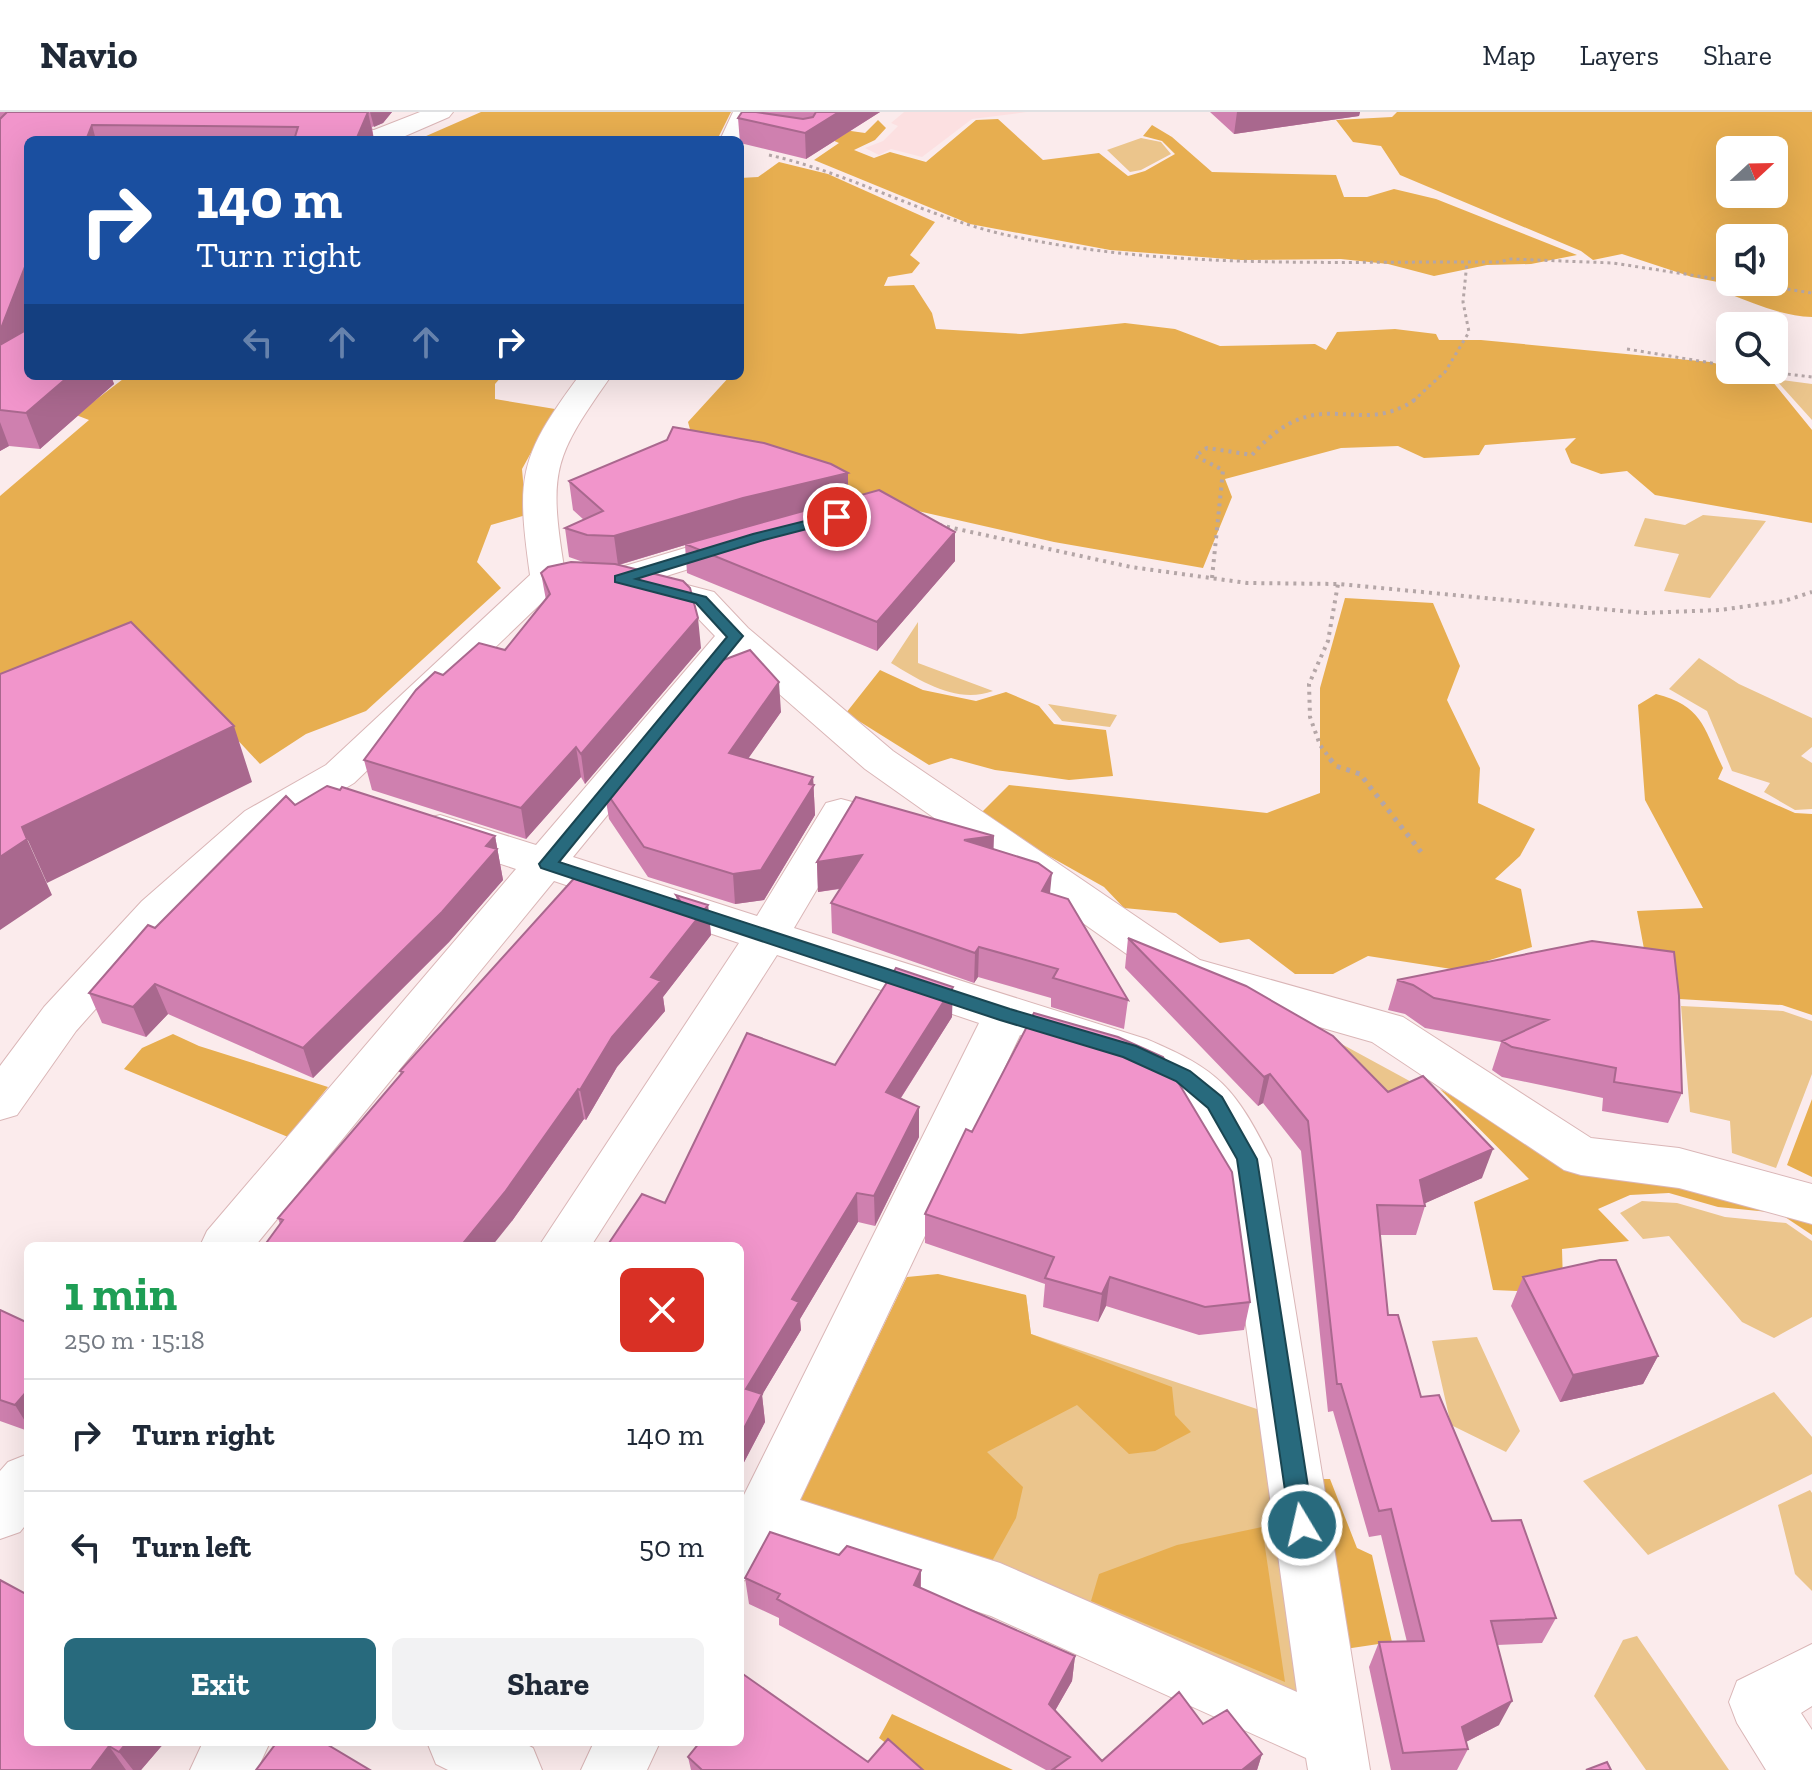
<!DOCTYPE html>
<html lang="en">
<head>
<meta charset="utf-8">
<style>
	:root { --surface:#fff; --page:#f2f2f3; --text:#1f2937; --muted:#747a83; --line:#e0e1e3; --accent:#286a7d }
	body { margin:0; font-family:"Zilla Slab",serif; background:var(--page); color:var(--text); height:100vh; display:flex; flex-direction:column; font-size:30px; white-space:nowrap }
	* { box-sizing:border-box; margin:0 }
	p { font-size:26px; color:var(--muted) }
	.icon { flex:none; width:44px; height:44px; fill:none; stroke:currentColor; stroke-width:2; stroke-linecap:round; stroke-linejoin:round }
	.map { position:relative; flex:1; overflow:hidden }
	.drawer { position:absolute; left:24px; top:1130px; width:720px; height:504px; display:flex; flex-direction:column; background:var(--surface); border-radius:12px; box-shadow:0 8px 32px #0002 }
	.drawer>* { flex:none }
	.hud { position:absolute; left:24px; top:24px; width:720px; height:244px; border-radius:12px; box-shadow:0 8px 32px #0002; background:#1a4fa0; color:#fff; overflow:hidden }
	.needle { width:52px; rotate:68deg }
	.tools { position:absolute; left:1716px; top:24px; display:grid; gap:16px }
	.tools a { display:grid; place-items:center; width:72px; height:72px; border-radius:12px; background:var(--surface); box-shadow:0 8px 32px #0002; font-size:40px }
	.pin { position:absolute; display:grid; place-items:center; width:68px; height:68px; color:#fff; margin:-34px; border:4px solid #fff; border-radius:50%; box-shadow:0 2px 8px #0007 }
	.me { position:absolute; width:88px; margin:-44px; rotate:351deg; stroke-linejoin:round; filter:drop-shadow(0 0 6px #0008) }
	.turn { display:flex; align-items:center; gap:28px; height:168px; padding:0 40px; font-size:36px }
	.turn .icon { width:104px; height:104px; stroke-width:2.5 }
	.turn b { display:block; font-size:56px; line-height:68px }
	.lanes { display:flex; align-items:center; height:76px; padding:0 40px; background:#0003; justify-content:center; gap:40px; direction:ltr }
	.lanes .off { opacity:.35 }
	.round { display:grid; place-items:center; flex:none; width:84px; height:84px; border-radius:12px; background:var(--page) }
	.headline { display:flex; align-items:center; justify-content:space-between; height:136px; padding:0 40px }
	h1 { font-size:48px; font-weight:800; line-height:60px; color:#1e9e55 }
	.primary-button { display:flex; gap:16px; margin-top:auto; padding:16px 40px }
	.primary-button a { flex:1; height:92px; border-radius:12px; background:var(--accent); color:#fff; font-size:32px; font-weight:800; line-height:92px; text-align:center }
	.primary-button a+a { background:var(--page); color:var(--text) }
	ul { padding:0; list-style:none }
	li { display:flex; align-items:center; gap:24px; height:112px; padding:0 40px; border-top:2px solid var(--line) }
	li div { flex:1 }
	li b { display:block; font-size:30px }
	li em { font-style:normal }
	header { display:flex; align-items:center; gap:48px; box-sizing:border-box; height:112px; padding:0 40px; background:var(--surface); border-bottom:2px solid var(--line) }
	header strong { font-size:38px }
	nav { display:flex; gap:44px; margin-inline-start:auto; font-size:28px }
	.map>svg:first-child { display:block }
	.built { fill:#fce0e1 }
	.green { fill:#ebc58c }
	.forest { fill:#e7ae50; fill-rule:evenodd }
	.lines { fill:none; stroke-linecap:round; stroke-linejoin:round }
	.minor-casing { stroke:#dab6b7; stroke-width:2 }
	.path-far2 { stroke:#b4a6a7; stroke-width:3; stroke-dasharray:3 4; stroke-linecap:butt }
	.path-far1 { stroke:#b4a6a7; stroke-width:4; stroke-dasharray:3 5; stroke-linecap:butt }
	.path { stroke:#b4a6a7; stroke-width:5; stroke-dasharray:4 6; stroke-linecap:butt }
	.minor { fill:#fff; fill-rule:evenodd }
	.wall { fill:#cf80af }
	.shaded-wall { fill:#a9688e }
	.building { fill:#f195cb; stroke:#a9688e; stroke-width:2 }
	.route { fill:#286a7d; stroke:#1a4551; stroke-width:2 }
</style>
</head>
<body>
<header>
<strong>Navio</strong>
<nav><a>Map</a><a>Layers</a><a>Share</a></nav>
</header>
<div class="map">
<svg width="1812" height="1658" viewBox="0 0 1812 1658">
	<rect width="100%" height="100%" fill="#fbebec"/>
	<path class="built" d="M904,0H1027L972,7L922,45L891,37L879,43L865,36L883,29L898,14L891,11Z"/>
	<path class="green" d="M1141,26L1161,30L1171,42L1141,58L1130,60L1107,38Z
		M1775,267L1812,272V308Z
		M1703,403L1766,409L1710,486L1664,479L1679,442L1634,434L1645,406L1685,413Z
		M918,510V551L993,579C957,592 922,570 891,551Z
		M1699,546L1739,572L1812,606V635L1801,644L1812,651V697L1795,698L1764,680L1770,671L1732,659L1707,599L1669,577Z
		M1048,592L1117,603L1110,615L1062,609Z
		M1681,894L1783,899L1812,909V962L1776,1056L1732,1041L1730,1009L1690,1000Z
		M1325,923L1428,979L1384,996Z
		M1642,1089L1677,1091L1725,1105L1786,1111L1812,1129V1205L1774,1226L1742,1210L1669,1124L1643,1127L1620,1101Z
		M907,1165L1026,1183L1031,1222L1266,1300L1302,1591L799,1391Z
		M1477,1225L1520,1319L1506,1340L1451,1313L1432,1229Z
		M1774,1280L1812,1325V1362L1648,1443L1583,1369Z
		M1810,1378L1812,1381V1479L1795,1462L1778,1393Z
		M1637,1524L1729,1658H1646L1594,1584L1623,1528Z"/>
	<path class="forest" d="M481,0H731L717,28H417Z
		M1397,0H1812V205C1782,204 1755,192 1727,181L1728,172L1692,165L1622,142L1593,148L1581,139L1400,63L1381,34L1353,30L1336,8L1392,5ZM1730,38H1774V82H1730ZM1730,126H1774V170H1730Z
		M998,7L1043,48L1099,41L1128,64L1145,59L1175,42L1162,29L1143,24L1152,13L1172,25L1212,60L1336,63L1344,85H1367L1394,77L1436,87L1577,143L1531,152L1487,153L1434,164L1388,152L1341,147L1241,148L1110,138L970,112L814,48L839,31L820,23L830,16L865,21L878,8L886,16L875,28L854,38L874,46L890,40L926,50L976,8Z
		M779,50L828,62L935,110L910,143L920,151L912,161L888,165L884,174L914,173L932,201L936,217L1021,222L1125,211L1175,217L1220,234L1315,232L1326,238L1337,220L1395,217L1436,222L1439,228H1481L1710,250L1730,255V258L1768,264L1812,318V411L1655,383L1627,359L1601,362L1571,351L1565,337L1576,326L1485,333L1479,343L1424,346L1398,334L1341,336L1225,367L1232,385L1203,456L1054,430L887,392L802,363L695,336L688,310L730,264H740L743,225L740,224V66L758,65Z
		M127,264H502L495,272V287L555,297L522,357L526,403L491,413L477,450L501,476L366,599L306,622L260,652L164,549L0,586V384L89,308L76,303Z
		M1345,486L1433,491L1460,554L1447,588L1480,656L1478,691L1535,717L1520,744L1495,767L1521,777L1532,835L1458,858L1368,844L1333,862H1295L1249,827L1220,831L1176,801L1124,796L1104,775L978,704L1009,673L1267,701L1320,681V576Z
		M880,558L923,578L976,589L1006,580L1039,594L1054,612L1106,618L1113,664L1069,668L995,658L951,646L929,653L846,601Z
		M1656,582C1703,594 1703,615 1723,656L1718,667L1795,701L1812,702V903L1782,893L1679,887L1677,863L1647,853L1637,799L1703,796L1645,688L1638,593Z
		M173,922L199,934L328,975L288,1025L124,957L142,936Z
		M1440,977L1579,1057L1681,1066L1812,1106V1123L1779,1101L1718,1095L1669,1081L1630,1083L1598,1097L1629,1129L1562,1137L1563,1171L1517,1179L1493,1178L1474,1090L1529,1067Z
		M1812,987V1065L1787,1053Z
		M938,1162L1026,1183L1031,1222L1172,1275L1175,1303L1191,1320L1155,1339L1129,1342L1077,1293L987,1340L1023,1375L1016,1406L991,1451L799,1391L907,1165Z
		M1316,1367H1330L1357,1436L1372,1443L1392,1530L1345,1537Z
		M1262,1415L1285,1570L1091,1489L1099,1462L1177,1433Z
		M892,1602L1013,1658H922L879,1626Z"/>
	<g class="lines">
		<g class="minor-casing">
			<path id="minor" d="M420,0H453L449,5L396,28H306L303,24L307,18L316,16L374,18Z
				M733,0H759L746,28L740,34V28H720Z
				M579,264H611C555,344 548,357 564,455L618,456L732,422L744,418L756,422L762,429L756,436L660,466L714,480L748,516L893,639L1200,848L1403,905L1591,1026L1679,1036L1812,1072V1112L1679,1076L1581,1063L1564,1058L1372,930L1169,872L865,657L737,545L573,745L757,804L826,691L841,687L856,691L862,701L794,816L1146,927C1220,958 1235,976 1271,1047L1370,1658H1308L1306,1646L991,1504L777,1434L760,1462L740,1470V1391L979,911L777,843L591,1134H539L739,831L554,769L255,1134H200L207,1119L516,757L425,727L419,717L425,707L440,703L536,733L715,524L688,496L619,478L557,476L354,671L275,719L172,811L76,919L17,1003L0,1008V954L44,895L142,789L245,699L326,653L530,463C516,364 519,345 579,264ZM1020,923C1073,938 1143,952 1185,991C1201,1007 1212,1028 1223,1048L1297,1580L1000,1451L800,1388Z
				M28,1342V1410L20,1420L0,1427V1359L8,1350Z
				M1812,1532V1594L1801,1601L1812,1618V1658H1766L1737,1611L1729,1590L1737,1569Z
				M203,1630H270L257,1658H190Z
				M427,1630H522L533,1636L542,1658H448L436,1652Z
				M594,1630H660L647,1658H581Z"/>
		</g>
		<path class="path-far2" d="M769,43C854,62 930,108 1016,125C1174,158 1338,149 1499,150L1511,147L1613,151L1730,169
			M1739,170L1812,181
			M1627,237L1730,254
			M1753,258L1812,265
			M1413,289L1445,260L1469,220L1463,190L1467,150"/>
		<path class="path-far1" d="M939,413L1131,455L1247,471L1338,472L1644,501L1720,498L1784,489L1812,480
			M1212,466L1223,358L1195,344L1207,336L1252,343C1320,266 1356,329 1416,287
			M1332,649L1320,633L1310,605L1309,572L1328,529L1338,472"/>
		<path class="path" d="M1330,647L1336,654L1360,662L1421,740"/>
		<use href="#minor" class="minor"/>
	</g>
	<path class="wall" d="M0,0H392L383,11L372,15L374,28H28V214L26,218L28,264H111L114,272L40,337L9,334L0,339Z
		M742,0H880L806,47L740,31L738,6Z
		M1210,0H1360L1359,4L1234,22Z
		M848,361V386L955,449L877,539L687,461L685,433L619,453L701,536L585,672L581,665L526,727L372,678L364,648L443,563L505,538L546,488L541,461L586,451L569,445L565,416L584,408L573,398L569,369Z
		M710,553L781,600L748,646L813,665L815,703L764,788L735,792L648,765L609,707L604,677Z
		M295,693L495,724L503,768L449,830L313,966L168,902L146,925L102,911L89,881L155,816Z
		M994,738L1050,781L1128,888L1124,917L1051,895V886L978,865L974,871L832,821L831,791L840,777L818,780L817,750Z
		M676,783L708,793L711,823L663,885L665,899L617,955L586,1008L584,1007L512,1109L280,1112L278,1106L401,963L400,959L677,792Z
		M1128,826L1388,980L1482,1066L1425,1091V1094L1416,1123H1380L1388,1203L1421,1285L1492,1409L1556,1506L1542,1531L1497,1533L1499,1613L1466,1630L1468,1637L1457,1658H1391L1369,1555L1379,1530H1407L1381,1423L1369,1425L1333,1299L1328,1300L1301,1039L1263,991L1258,994L1125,856Z
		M1592,829L1682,981L1668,1011L1602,999L1603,986L1502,965L1492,958L1501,930L1425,916L1405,902L1388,898L1397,868Z
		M952,905L901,986L919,995V1025L875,1114L858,1110L800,1207L801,1218L762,1283L765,1310L740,1358V1134L665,1091L835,953Z
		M972,1020L1250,1190L1244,1218L1199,1223L1106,1194L1098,1210L1043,1195L1045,1172L925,1131V1102Z
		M1523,1165L1658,1244L1643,1272L1560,1290L1511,1194Z
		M0,1198L28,1211V1319L0,1309Z
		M839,1443L921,1458V1476L1075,1544L1072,1569L1055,1599L1102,1649L1203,1612L1262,1642L1257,1658H1046L779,1513V1506L749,1492L745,1466Z
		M28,1630H165L141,1658H0Z
		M688,1645L868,1650L923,1658H691Z"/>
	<path class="shaded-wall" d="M368,0L374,28H356Z
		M370,0H392L383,11L374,15Z
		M839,0H880L806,47L805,21Z
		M1237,0H1360L1359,4L1234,22Z
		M92,13L96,28H86Z
		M28,147V214L7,272L0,254V219Z
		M69,264H111L114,272L40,337L26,301Z
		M0,310L9,334L0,339Z
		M848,361V390L685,432V433L618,453L614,424L743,386Z
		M955,420V449L877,539V510Z
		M698,506L701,536L585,672L581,642Z
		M779,570L781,600L731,671L729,641Z
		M234,614L252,670L47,771L22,715Z
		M576,635L581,665L526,727L521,696Z
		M813,665L815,703L764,788L735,792L733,762L809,672Z
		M495,724L503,768L449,830L313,966L303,936Z
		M994,724L993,754L964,728Z
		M27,727L52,783L0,818V745Z
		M862,743V773L818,780L817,750Z
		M1052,761L1049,791L1042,779Z
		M708,793L711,823L663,885L665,899L617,955L586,1008L580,978L612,925L651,865Z
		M979,835L978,865L974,871L975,841Z
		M155,872L168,902L146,925L133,895Z
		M953,875L952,905L886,1009V980Z
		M1270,962L1263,991L1258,994L1264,965Z
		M578,977L584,1007L512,1109L492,1134H461Z
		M919,995V1025L875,1114L874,1084Z
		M1493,1037L1482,1066L1419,1094L1420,1068Z
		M857,1081L858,1110L800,1207L801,1218L762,1283L765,1310L740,1358V1324L746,1277L792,1187Z
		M1110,1165L1106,1194L1098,1210L1102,1182Z
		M1658,1244L1643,1272L1560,1290L1573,1263Z
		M28,1278V1314L15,1293Z
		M921,1458L920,1484L914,1473Z
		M1075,1544L1072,1569L1045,1616L1049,1592Z
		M1512,1589L1499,1613L1450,1638L1462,1615Z
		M127,1630H165L141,1658H133L119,1640Z
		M109,1634L126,1658H91Z
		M1262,1642L1257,1658H1242Z"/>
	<path class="building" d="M7,0H368L356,28H294L298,15L92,13L86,28H28V147L0,219V7Z
		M742,0H756L803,7L813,5L816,0H839L805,21L738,6Z
		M28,217V264H69L26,301L0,298V233Z
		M673,315L764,331L831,352L848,361L743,386L614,424L587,423L565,416L603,399L569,369L667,328Z
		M879,378L955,420L877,510L685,432Z
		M571,450L615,452L683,469L690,476L698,506L581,642L576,635L521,696L364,648L416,578L435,560L443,563L479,531L505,538L550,482L541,461L548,455Z
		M131,510L234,614L22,715L27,727L0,745V562Z
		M750,538L779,570L729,641L813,665L809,672L814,673L761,758L733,762L644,735L604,677L710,550V553Z
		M327,674L340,678L342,675L495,724L486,734L497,737L442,800L303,936L155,872L133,895L89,881L148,813L155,816L286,684L295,693Z
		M856,685L994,724L964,728L1038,751L1052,761L1042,779L1068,787L1128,888L1053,866L1058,857L979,835L975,841L831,791L862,743L817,750Z
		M578,762L683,793L676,783L708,793L651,865L661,869L612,925L580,978L578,977L505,1080L461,1134H264L283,1108L278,1106L403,960L400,959Z
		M1128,826L1246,874L1333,924L1388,980L1423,964L1493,1037L1420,1068L1425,1094L1377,1093L1388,1203H1398L1421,1285L1439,1283L1492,1409L1521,1408L1556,1506L1491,1509L1512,1589L1462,1615L1468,1637L1403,1641L1379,1530L1424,1529L1391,1397L1379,1399L1341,1272H1337L1308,1009L1270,962L1264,965Z
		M1592,829L1674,840L1679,884L1682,981L1614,970L1616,956L1512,935L1502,929L1548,908L1434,886L1413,873L1397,868Z
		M896,856L953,875L886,980L919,995L874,1084L857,1081L792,1187L799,1190L746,1277L762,1282L740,1324V1134H607L642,1082L665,1091L747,921L835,953Z
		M1034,901L1118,925L1163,945L1232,1060L1250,1190L1205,1195L1110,1165L1102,1182L1045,1166L1054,1145L925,1102L966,1017L972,1020Z
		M1600,1148H1616L1658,1244L1573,1263L1523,1165Z
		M0,1198L28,1211V1278L15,1293L0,1288Z
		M770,1420L839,1443L847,1434L921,1458L914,1473L1075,1544L1049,1592L1102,1649L1179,1580L1203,1612L1227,1598L1262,1642L1242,1658H1052L1070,1645L777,1487L780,1482L745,1466Z
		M0,1468L28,1483V1630H127L119,1640L109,1634L91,1658H0Z
		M740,1560L868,1650L888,1627L923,1658H702L688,1645L700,1630H740Z
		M277,1630H323L370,1658H256Z
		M1607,1650L1611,1658H1586Z"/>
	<path class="route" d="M837,401L842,402V408L764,428L636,467L706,485L743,524L559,750L1010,897L1136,934L1190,959L1222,985L1257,1047L1314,1413L1310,1421L1302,1424L1294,1421L1290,1413L1237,1047L1208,996L1176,969L1123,945L1000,908L541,756L539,752L727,525L696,491L615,470V464L753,422Z"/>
</svg>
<div class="tools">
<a><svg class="needle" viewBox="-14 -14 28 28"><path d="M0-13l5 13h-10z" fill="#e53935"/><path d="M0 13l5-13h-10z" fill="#747a83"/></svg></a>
<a><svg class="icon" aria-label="sound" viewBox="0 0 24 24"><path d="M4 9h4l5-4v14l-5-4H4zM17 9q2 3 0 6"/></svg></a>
<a><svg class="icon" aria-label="search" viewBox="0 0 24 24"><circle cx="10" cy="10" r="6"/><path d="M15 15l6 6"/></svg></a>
</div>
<div class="pin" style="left:837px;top:405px;background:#d93025"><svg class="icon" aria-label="arrive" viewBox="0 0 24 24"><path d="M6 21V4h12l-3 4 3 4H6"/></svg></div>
<svg class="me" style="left:1302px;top:1413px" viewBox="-20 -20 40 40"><circle r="17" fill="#286a7d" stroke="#fff" stroke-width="3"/><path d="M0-11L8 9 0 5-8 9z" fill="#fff"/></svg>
<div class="hud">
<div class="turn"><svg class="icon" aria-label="right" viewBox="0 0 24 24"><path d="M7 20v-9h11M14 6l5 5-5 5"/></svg><div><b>140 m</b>Turn right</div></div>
<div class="lanes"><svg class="icon off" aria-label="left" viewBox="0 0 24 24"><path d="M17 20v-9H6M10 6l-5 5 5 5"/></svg><svg class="icon off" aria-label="ahead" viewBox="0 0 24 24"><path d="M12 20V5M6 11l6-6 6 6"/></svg><svg class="icon off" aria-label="ahead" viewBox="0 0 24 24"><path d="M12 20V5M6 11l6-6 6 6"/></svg><svg class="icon" aria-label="right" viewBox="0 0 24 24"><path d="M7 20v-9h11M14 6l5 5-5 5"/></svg></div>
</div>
<section class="drawer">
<div class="headline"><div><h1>1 min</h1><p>250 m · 15:18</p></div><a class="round" style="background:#d93025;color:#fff"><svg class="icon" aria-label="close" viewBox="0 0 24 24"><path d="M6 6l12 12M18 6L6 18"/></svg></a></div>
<ul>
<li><svg class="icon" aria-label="right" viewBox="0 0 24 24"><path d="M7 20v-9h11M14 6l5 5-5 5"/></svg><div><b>Turn right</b></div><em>140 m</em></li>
<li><svg class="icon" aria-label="left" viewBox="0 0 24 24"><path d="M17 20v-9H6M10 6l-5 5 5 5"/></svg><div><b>Turn left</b></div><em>50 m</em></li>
</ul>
<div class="primary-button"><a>Exit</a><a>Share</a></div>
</section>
</div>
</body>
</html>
